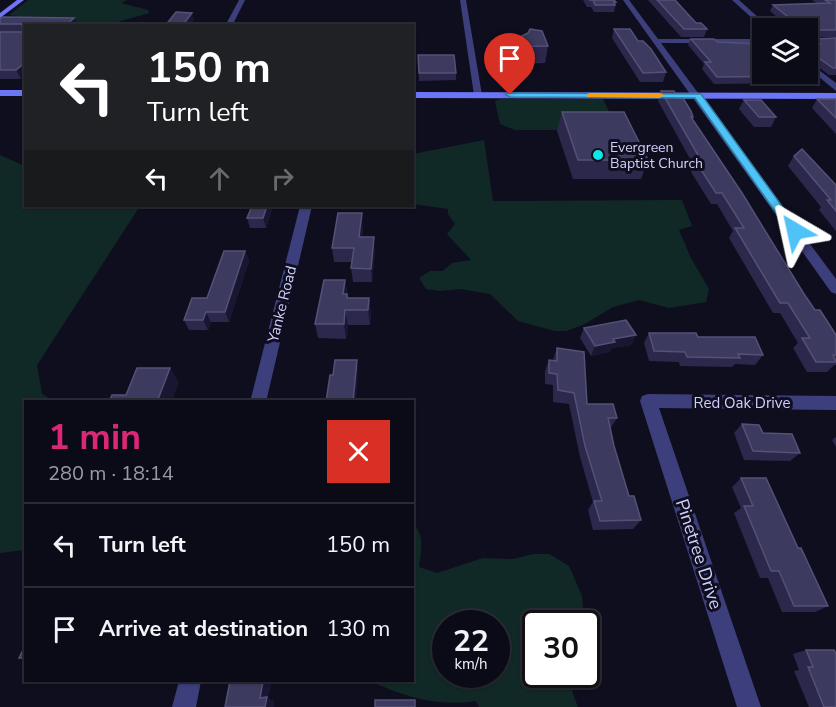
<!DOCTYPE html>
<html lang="en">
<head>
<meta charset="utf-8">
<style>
	:root { --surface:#0b0a17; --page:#141320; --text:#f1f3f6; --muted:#9a9aa1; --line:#2b2b36; --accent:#db2777 }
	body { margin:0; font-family:"Nunito Sans",sans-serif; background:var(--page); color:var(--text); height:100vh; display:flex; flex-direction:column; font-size:22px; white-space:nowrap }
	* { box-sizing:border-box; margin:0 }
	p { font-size:20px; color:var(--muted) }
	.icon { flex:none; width:33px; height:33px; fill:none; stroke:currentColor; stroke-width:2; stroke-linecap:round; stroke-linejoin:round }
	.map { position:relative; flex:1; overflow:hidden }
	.details { position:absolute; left:24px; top:400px; width:390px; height:282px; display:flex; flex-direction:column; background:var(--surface); border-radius:0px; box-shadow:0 2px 4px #0004,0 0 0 2px var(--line) }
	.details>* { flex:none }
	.guide { position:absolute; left:24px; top:24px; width:390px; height:183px; border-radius:0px; box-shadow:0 2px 4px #0004,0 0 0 2px var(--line); background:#202124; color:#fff; overflow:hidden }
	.buttons { position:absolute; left:752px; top:18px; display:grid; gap:12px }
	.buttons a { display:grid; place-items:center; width:66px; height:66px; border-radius:0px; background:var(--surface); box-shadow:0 2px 4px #0004,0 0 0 2px var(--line); font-size:30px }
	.speed { position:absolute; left:432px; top:610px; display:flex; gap:12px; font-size:30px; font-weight:700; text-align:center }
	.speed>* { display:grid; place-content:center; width:78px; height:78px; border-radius:50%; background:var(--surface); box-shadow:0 2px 4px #0004,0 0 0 2px var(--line); line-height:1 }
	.speed small { font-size:15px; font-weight:400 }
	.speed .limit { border:3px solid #111; border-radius:9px; background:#fff; color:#111 }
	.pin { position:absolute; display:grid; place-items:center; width:51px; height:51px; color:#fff; margin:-62px -26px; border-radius:50% 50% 50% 0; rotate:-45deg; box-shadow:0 0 6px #0007 }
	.pin .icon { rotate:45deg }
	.me { position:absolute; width:66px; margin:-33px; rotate:324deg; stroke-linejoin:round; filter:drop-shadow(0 0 4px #0008) }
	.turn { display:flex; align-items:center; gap:21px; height:126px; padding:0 24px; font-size:27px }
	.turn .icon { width:78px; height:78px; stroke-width:2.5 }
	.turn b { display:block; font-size:42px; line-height:51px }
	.lanes { display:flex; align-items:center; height:57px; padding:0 24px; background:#0003; justify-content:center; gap:30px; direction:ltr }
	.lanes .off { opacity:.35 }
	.round { display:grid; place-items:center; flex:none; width:63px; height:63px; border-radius:0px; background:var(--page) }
	.summary { display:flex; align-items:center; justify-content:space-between; height:102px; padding:0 24px }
	h1 { font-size:36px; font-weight:700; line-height:45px; color:var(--accent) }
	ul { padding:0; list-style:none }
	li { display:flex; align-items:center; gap:18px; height:84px; padding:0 24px; border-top:2px solid var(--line) }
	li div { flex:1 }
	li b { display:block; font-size:22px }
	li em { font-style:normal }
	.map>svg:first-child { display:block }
	.green { fill:#112926; fill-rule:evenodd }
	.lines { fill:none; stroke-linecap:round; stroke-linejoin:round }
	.street { fill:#3c3f7b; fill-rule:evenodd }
	.secondary { fill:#6c75f6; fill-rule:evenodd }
	.wall { fill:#2b284c }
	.shaded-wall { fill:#191632 }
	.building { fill:#3d3a5f; stroke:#545178; stroke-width:1.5 }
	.route { fill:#4fc3f7; stroke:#337fa1; stroke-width:1.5 }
	.slow { fill:#f59e0b }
	.poi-dot { fill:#0ee7e9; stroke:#0f0e1f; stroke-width:2 }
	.labels { text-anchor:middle; stroke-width:6; stroke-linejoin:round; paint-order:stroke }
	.far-poi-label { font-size:14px; fill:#d0cffc; stroke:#0f0e1f; text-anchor:start }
	.street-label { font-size:15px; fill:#d0cffc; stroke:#0f0e1f }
	.near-street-label { font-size:18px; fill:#d0cffc; stroke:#0f0e1f }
</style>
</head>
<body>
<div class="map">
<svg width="836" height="707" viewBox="0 0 836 707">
	<rect width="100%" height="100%" fill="#0f0e1f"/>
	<path class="green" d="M28,0H127L121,3L148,10L149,13L104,26L84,25L75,21L18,19L16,16L9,15Z
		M501,99H603L618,130H515L500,124L495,101Z
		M484,140L493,201L682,200L692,226L679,230L691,258L709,289L706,302L669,308L639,300L613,307L583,325L566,331H555L518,321L490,294L461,289L439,291L426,289L419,278L430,271H443L452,263L471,260L447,234L455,224L448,214V209L413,204V154Z
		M0,155L25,166L26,206H140L37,365L42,394L55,402H26L25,550L0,553Z
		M413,524C425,534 421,553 419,567L437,573L483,558L513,559L534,554H549L569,566L582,596L584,624H536V675H580L572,691L578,707H479L476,701C438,707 405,697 370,681H412ZM446,624H496V675H446Z"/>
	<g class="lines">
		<path class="street" d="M239,0H245L232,26H225Z
			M460,0H466L482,95L478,98L474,95Z
			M623,0H629L658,39H762V43H661L836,279V294L831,292Z
			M732,0H739L770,28H763Z
			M807,39H836V43H807Z
			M807,61L836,83V91L807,67Z
			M300,206H312L266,402H250Z
			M648,394L836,396V410L659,408L761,707H737L640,401L642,396Z
			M179,681H201L196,707H172Z"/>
		<path class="secondary" d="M17,0H24L0,18V13Z
			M0,90H26V96H0Z
			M412,92L836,93V99L412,98Z"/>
	</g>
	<path class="wall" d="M583,0H614L616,2L614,12H594L591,7H587Z
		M648,0H675L696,23L707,29L704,37H681Z
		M812,0H836V37H807V28H790L770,11L773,5L818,4Z
		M74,18L21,79H0V19Z
		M614,29L638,41L666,72L663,82H640L612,38Z
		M528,33L548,46L545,63L497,65L499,47Z
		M836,38V75H829L809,60L817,68L814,73L818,76L814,83L714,84L702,69L704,64L688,45L691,39L718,42L811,44L814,39Z
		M418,55L456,73V80L419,81Z
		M661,91L693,117L692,119L804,294L815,310L836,335V365H834L827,372H807L793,348L798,343L780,313H773L729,238L733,231L717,204H711L691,172L694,166L658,101Z
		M817,99H836V134L812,108Z
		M744,100L776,117L771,127H754L739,109Z
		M562,112L648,160L641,179H573L557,131Z
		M794,156L836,185V231L819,210L821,207L788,166Z
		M252,206H273L266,228H250L247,218Z
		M363,227L362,237L375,251L372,282H353L351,268L352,262H334L332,248Z
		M245,251L249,261L229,322H211L208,330H189L184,320L207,298Z
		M345,280L348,298H369L371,313L370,325H348L346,339L318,338L315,324Z
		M584,328L636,335L631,345L612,348L610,352L591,356L580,338Z
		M649,333L698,337L763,355L755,365L735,364L732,367L680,366L679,362L649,361L644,343Z
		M557,348L587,404L617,418L610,429L614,446L629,496L641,520L633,529L593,530L588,510L593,502L580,457L569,404L553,402V385L545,384V371L549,360H553Z
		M742,424L800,453L790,461L744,460L734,433Z
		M836,437V447L832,440Z
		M741,478L798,548L828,606L815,612H782L768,578H760L734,513L741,508L732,487Z
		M806,650L836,707H809L794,671L799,670L793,654Z"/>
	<path class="shaded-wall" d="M192,13L194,20L190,26H182Z
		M74,18L78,26H65Z
		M26,62V74L21,79L16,70Z
		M267,206H273L266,228L263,218Z
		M362,213L363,227L360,251L359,237Z
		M374,237L375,251L372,282L371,269Z
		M245,251L249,261L229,322L225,312Z
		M345,280L347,295L343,294Z
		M369,298L371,313L370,325L368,310Z
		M345,310L348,325L346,339L344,324Z
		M206,312L211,322L208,330L203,320Z
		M636,335L631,345L612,348L610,352L591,356L595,346L613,339Z
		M357,360L358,370L356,402H353Z
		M170,368L179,382L172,402H157Z
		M263,681H272L268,698L274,701V707H265L260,698Z"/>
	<path class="building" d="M589,0H614L616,2H614L615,5H595L593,0Z
		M657,0H675L696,23H701L707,29H684Z
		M825,0H836V30H810L808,34L807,33V28H802L773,5L830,3Z
		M176,12L192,13L182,26H165Z
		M3,17L74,18L65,26H26V62L16,70H0V32H23L22,24H0V19Z
		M530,29L542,31L548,46L499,47L528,33Z
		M614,29H630L638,41H643L651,49L666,72L643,73Z
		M836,38V68H833L810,52L809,60L817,68H808L818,76L717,77L705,62H711L691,39H714L718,42L762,44V74H807V44H820L814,39Z
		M418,55H454L456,73H419Z
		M661,91H674L678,98H683L691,111L693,117H691L742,193L804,294L815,310H820L836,335V355H833L836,362H816L802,338H810L788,303H780L735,228H744L722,193H716L696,162H702Z
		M817,99H836V118Z
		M744,100H761L776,117H759Z
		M562,112H624L648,160H578Z
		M802,149L836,185V211L827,200H831L794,156Z
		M252,206H267L263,218H247Z
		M338,213H362L359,237H374L371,269L351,268L354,248H332Z
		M224,251H245L225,312H206L203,320H184L192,298H207Z
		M324,280H345L343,294H347V298H369L368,310H345L344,324H315Z
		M626,320L636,335L613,339L615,342L595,346L584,328Z
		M649,333H696L698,337H755L763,355L738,354L740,358L687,357L685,352L654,351Z
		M557,348L584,352L587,404H613L617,418H608L614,446L629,496H634L641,520L600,521L594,501H602L585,446L574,393L558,390L557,374L549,373V360L557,361Z
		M335,360H357L353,402H326L330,375H333Z
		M137,368H170L157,402H109L112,395H126Z
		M742,424L759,425L763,433L792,434L800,453L753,451Z
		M741,478H766L798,548H801L828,606H794L779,571H771L744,506H753Z
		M26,644V658H19Z
		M806,650H834L836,654V707H824L808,667H813Z
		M230,681H263L260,698L267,697L265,707H225Z
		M375,700H415V707H375Z"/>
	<path class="route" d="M507,93L701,94L800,231L795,235L791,234L695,98L510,97L506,95Z"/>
	<path class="slow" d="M590,93H660L664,95L660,98L587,97V94Z"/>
	<circle class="poi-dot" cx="598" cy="155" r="6"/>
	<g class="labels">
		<g class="far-poi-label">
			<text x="610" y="152">Evergreen<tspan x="610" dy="16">Baptist Church</tspan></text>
		</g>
		<g class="street-label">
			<text transform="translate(282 304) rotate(-76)" y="5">Yanke Road</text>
			<text x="742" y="408">Red Oak Drive</text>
		</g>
		<g class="near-street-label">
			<text transform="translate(699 554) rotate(72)" y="6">Pinetree Drive</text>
		</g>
	</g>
</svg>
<div class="buttons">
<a><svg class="icon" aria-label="layers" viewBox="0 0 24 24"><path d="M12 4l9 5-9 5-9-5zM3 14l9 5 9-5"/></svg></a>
</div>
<div class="speed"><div>22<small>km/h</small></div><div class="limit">30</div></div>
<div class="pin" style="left:510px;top:95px;background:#d93025"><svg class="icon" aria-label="arrive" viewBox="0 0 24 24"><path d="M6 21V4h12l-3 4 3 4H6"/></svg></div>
<svg class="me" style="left:795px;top:231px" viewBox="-20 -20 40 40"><path d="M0-17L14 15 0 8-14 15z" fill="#4fc3f7" stroke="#fff" stroke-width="4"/></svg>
<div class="guide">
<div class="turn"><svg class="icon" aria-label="left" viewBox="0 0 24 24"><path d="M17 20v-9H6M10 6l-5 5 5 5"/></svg><div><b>150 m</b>Turn left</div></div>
<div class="lanes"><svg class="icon" aria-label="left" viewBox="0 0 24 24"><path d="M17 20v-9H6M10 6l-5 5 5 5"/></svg><svg class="icon off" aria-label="ahead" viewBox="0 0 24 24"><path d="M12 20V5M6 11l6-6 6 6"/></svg><svg class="icon off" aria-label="right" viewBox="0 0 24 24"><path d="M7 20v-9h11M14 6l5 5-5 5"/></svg></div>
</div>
<section class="details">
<div class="summary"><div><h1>1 min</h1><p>280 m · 18:14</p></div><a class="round" style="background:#d93025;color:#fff"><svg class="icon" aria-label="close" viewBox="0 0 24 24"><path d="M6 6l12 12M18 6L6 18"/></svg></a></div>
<ul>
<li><svg class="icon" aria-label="left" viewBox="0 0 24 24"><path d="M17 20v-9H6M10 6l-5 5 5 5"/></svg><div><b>Turn left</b></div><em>150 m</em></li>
<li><svg class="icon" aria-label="arrive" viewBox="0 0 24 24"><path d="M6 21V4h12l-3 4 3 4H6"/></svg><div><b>Arrive at destination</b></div><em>130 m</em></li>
</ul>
</section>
</div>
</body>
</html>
